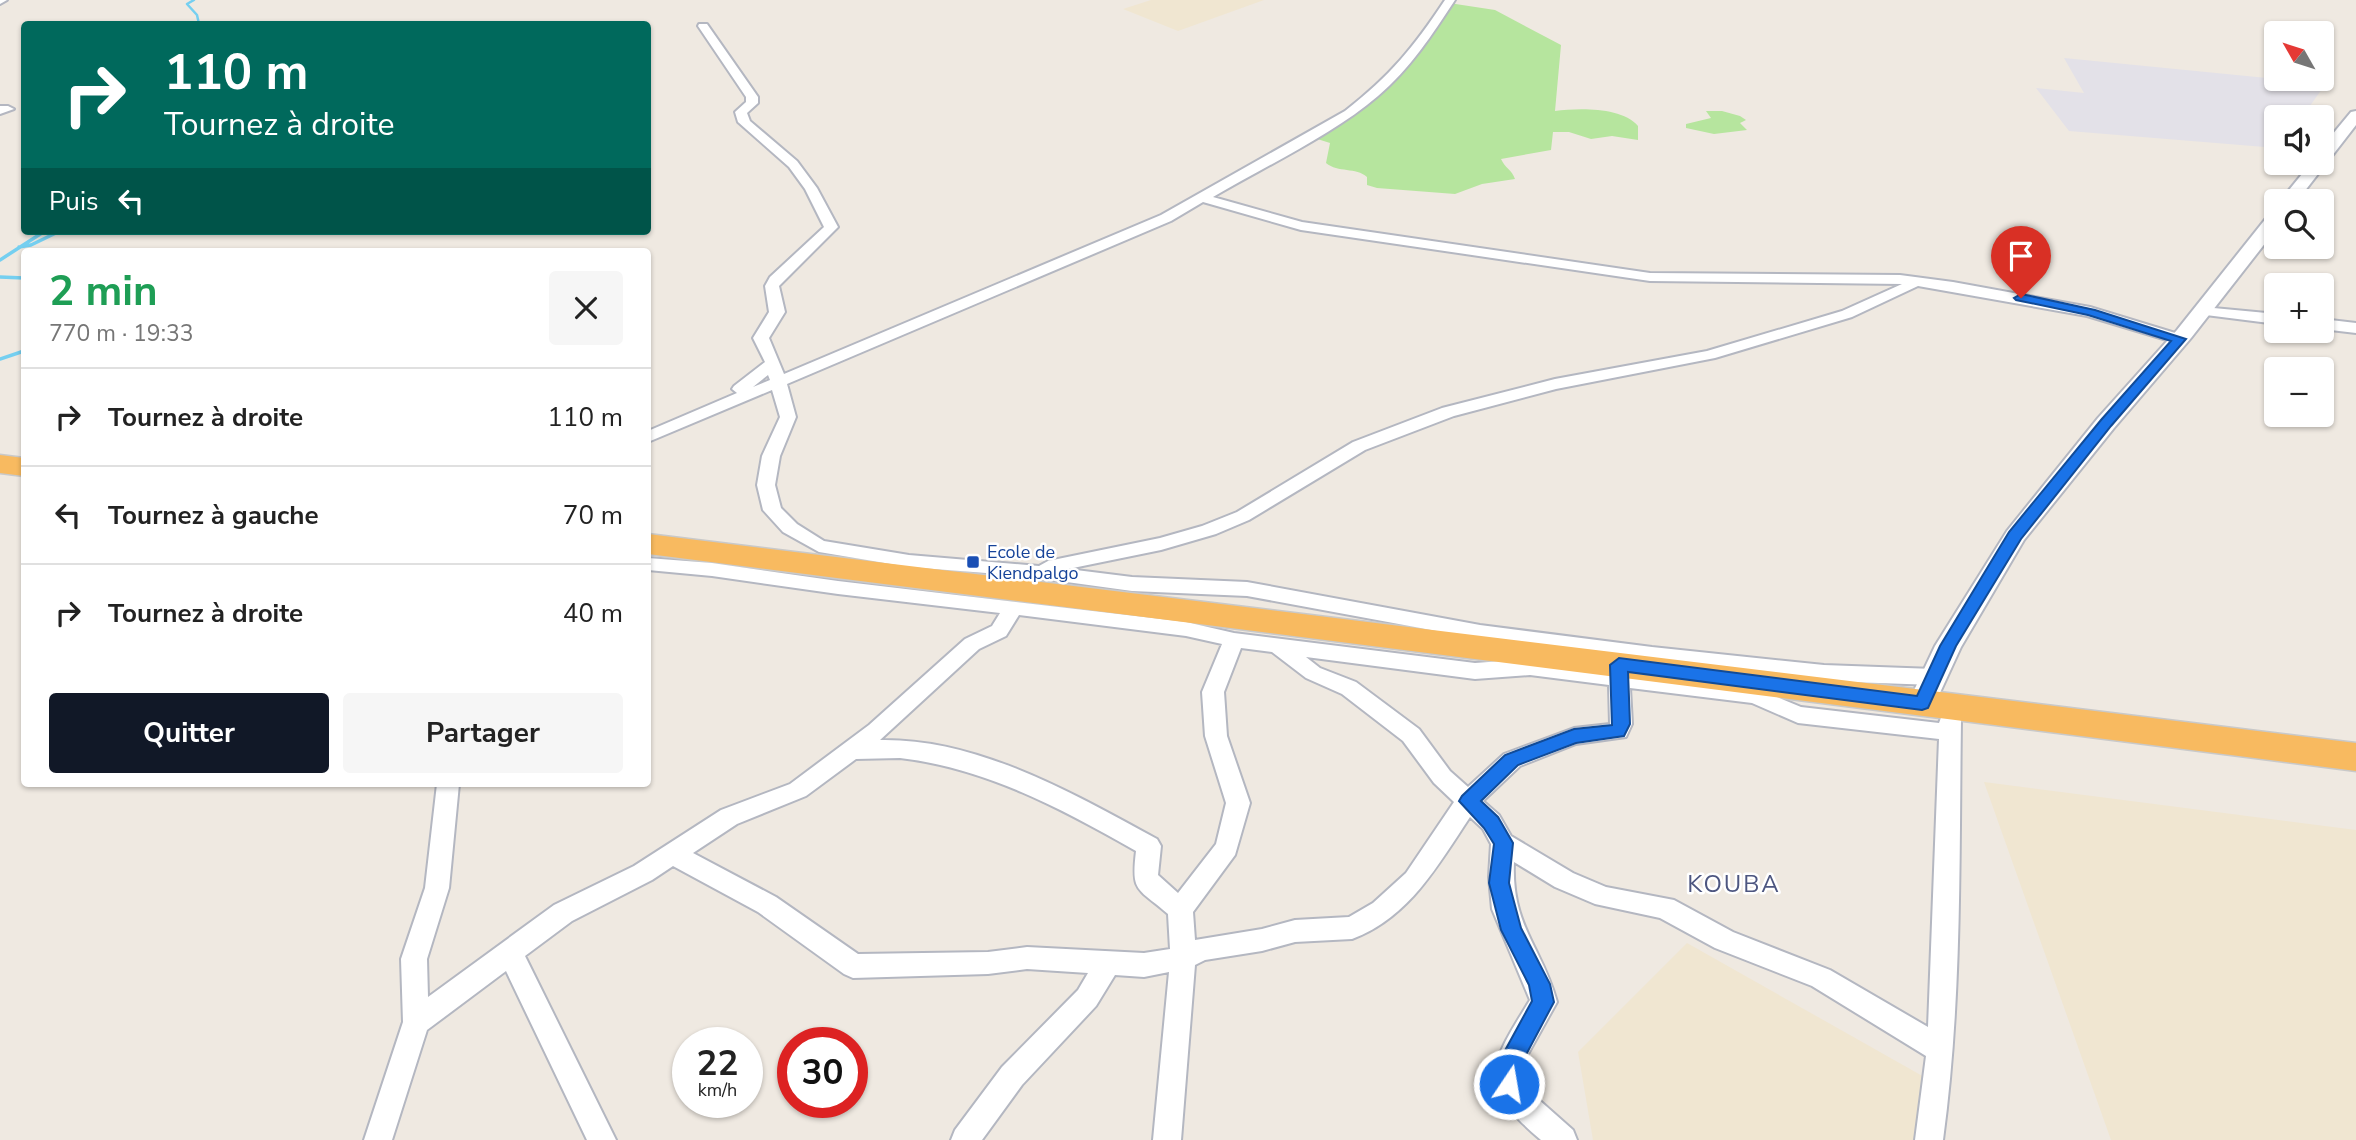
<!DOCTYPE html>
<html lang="fr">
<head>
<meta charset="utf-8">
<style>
	:root { --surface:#fff; --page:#f6f6f6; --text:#222; --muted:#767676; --line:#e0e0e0; --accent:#111827 }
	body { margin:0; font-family:"Nunito Sans",sans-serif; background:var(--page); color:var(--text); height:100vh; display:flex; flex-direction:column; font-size:26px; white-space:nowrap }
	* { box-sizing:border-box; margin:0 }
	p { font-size:23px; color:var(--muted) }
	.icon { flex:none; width:38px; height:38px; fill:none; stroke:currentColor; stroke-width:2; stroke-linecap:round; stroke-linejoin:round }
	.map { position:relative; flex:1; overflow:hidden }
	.drawer { position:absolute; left:21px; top:248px; width:630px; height:539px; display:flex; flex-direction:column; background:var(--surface); border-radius:7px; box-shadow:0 2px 5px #0004 }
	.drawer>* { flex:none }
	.top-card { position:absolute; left:21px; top:21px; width:630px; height:214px; border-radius:7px; box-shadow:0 2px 5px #0004; background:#00695c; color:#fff; overflow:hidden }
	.needle { width:46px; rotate:309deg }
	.buttons { position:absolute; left:2264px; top:21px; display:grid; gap:14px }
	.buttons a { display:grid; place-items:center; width:70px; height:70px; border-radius:7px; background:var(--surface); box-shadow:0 2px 5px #0004; font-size:35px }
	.speed { position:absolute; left:672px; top:1027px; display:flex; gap:14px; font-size:35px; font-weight:700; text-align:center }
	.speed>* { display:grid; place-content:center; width:91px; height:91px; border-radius:50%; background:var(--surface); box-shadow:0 2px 5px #0004; line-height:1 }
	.speed small { font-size:18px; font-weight:400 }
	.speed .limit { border:10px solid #d22; background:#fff; color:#111 }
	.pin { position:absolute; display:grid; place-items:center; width:60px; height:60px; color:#fff; margin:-72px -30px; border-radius:50% 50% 50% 0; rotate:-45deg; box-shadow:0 0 7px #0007 }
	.pin .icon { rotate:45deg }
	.me { position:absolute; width:77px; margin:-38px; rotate:12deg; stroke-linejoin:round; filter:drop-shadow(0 0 5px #0008) }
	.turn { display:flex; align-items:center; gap:24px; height:147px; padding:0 28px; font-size:32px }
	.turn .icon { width:91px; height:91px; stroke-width:2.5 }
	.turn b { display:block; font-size:49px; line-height:60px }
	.then { display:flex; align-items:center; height:66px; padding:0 28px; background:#0003; gap:14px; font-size:26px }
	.round { display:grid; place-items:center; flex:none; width:74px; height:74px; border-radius:7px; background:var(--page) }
	.head { display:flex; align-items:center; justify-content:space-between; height:119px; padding:0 28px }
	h1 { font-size:42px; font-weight:700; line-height:52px; color:#1e9e55 }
	.primary-button { display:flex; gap:14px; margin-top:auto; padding:14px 28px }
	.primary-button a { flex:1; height:80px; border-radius:7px; background:var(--accent); color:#fff; font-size:28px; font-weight:700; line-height:80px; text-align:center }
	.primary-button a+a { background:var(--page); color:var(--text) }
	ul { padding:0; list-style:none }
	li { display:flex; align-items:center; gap:21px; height:98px; padding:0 28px; border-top:2px solid var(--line) }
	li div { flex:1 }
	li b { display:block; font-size:26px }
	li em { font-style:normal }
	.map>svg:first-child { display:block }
	.industrial { fill:#e3e1e8 }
	.education { fill:#f0e6d1 }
	.green { fill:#b6e59e }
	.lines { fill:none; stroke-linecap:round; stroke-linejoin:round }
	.stream-far1 { stroke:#75cff0; stroke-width:2.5 }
	.stream { stroke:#75cff0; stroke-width:3.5 }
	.minor-casing { stroke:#b4b7c1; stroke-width:4 }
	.tertiary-casing { stroke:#b4b7c1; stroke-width:4 }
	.trunk-casing { stroke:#c9c9c9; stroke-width:3 }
	.minor { fill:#fff; fill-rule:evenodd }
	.tertiary { fill:#fff; fill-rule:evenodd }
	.trunk { fill:#f8ba60; fill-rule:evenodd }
	.route { fill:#1a73e8; stroke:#114b97; stroke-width:2 }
	.transit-dot { fill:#1a4fb4; stroke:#fff; stroke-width:2.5 }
	.labels { text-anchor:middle; stroke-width:5; stroke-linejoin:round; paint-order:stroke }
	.transit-label { font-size:18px; fill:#164399; stroke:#fff; text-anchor:start }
	.near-quarter-label { font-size:24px; letter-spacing:2px; fill:#4d5680; stroke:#fff }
</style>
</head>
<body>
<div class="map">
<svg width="2356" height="1140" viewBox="0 0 2356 1140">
	<rect width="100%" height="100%" fill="#efe9e1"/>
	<path class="industrial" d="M2064,58L2277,79L2327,82L2302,117H2277V148L2069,131L2036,88L2084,93Z"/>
	<path class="education" d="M1151,0H1264L1178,31L1123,9Z
		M1984,782L2356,830V1140H2111Z
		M1687,943L1926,1078L1915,1140H1593L1578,1052Z"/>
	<path class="green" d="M1449,3L1495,10L1561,45L1555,111C1579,108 1622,107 1638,126V140L1612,136L1591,139L1569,132H1553L1551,150L1501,159C1505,168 1512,170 1515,179L1482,184L1455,194L1377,188L1367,185V177C1356,167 1338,173 1326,163L1330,143L1311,137L1375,93Z
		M1706,111H1722L1740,116L1746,120L1740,123L1747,130L1714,134L1686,128V124L1711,118Z"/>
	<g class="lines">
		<path class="stream-far1" d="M194,0L187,4L197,15L199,24"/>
		<path class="stream" d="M19,247L31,245L60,231
			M0,260L45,231
			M0,277L24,278
			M0,359L24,351"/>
		<g class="minor-casing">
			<path id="minor" d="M0,0H7L0,4Z
				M1445,0H1455C1432,35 1410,69 1378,96C1334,134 1264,167 1213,197L1302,222L1650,273L1900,275L1953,282L2090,307L2185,336L2188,339L2180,344L2087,316L1918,286L1852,317L1715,358L1556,389L1454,416L1365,450L1249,520L1216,534L1161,550L1068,569L1132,577L1247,582L1480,625L1652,647L1824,665L1934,669L1941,672L1945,677L1941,682L1934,685L1824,681L1652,661L1480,639L1247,596L1132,591L1023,576L909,567L819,552L783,532L763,510L757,485L762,456L780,417L772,390L648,442V431L737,393L732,389L734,386L765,362L753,338L769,312L765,286L770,277L824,227L805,189L789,167L738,122L735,112L746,102V97L698,26L699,24H707L758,97V103L747,113L750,121L797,161L817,188L838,227L779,286L785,312L769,338L784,374L1161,215L1345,111C1390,76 1414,47 1445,0ZM1203,202L1301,230L1650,281L1902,284L1842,311L1707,351L1555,379L1442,408L1353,442L1237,512L1202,526L1160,538L1048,561L1039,566L909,555L824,541L797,524L781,508L775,485L780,456L796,417L787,384L1171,221ZM768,375L770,380L753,387Z
				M0,106H8L14,109L0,114Z
				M2203,307L2277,314V324L2198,314L2196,311Z
				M2322,319L2356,323V333L2322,329Z
				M648,558L712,563L838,581L1186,622L1234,633L1475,663L1530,659L1609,669L1612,663L1619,660L1626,663L1630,672L1755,688L1801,707L1939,723L1942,715L1950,713L1958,715L1961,721C1959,861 1962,1001 1943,1140H1915L1926,1056L1812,986L1715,948L1660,918L1595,904L1555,887L1514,862C1511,926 1542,947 1557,1002L1523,1063V1079L1538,1099L1573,1130L1577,1140H1541C1476,1085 1489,1066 1530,1000L1492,909L1489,877L1491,844L1483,829L1470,817C1438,865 1409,918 1352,939L1295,942L1262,951L1205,960L1195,965L1181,1140H1153L1169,972L1144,977L1115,975L1096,1006L1022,1085L982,1140H951L955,1130L1002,1067L1078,990L1088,973L1027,969L988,974L853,978L844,974L758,912L673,866L652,880L572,921L525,956L616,1140H587L506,971L427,1030L392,1140H364L403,1022L401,959L425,888L437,784H459L449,888L427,959L428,997L554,905L634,866L721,810L790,784L869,725L965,639L992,626L1000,613L838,594L712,576L648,570ZM1019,615L1186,636L1222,644L1202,692L1205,736L1226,803L1216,844L1178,893L1158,875L1161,846L1157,839C1074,794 978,738 880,740L979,649L1006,636ZM1241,648L1272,652L1306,678L1342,694L1403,741L1434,783L1454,802L1406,873L1373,903L1349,917L1295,920L1262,929L1195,940L1193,912L1235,855L1250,803L1227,736L1224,692ZM1306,657L1475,679L1530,675L1609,685L1610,724L1574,728L1504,754L1468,787L1450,771L1419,729L1356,682L1320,668ZM1630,688L1752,703L1798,723L1939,739L1928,1027L1830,970L1733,932L1674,900L1606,887L1573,873L1511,836L1499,815L1483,801L1520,766L1576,744L1626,737L1632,724ZM900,758C986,768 1062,809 1136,851C1131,893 1137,887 1168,914L1170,949L1144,953L1027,947L988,952L858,954L776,897L693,853L737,824L806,796L856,759Z"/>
		</g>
		<g class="tertiary-casing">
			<path id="tertiary" d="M2356,111V125L2297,201H2280L2311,163H2322V147L2351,112Z
				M2277,211V228L2191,338L2114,428L2024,540L1961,647L1932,710L1922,713L1912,710L1908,703L1935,646L2007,531L2098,418L2177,330L2271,212Z"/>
		</g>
		<g class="trunk-casing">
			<path id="trunk" d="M0,455L24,458V476L0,473Z
				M648,534L2356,743V771L648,554Z"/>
		</g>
		<use href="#minor" class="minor"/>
		<use href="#tertiary" class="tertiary"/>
		<use href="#trunk" class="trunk"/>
	</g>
	<path class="route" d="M2021,294L2095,310L2186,339L2111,426L2021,539L1956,646L1928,708L1922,710L1628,672L1630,724L1624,736L1576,743L1518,765L1481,801L1498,817L1513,843L1509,883L1521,928L1550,984L1554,1002L1519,1068L1521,1084L1517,1092L1509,1095L1501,1092L1496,1067L1532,1001L1529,985L1501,930L1489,883L1494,844L1484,828L1459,801L1462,796L1505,755L1574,729L1612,725L1610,665L1619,658L1917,696L1940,646L2009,532L2101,420L2171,341L2088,315L2016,300L2014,298Z"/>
	<rect class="transit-dot" x="966" y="555" width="14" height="14" rx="3.5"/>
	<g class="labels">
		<g class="transit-label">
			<text x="987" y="558">Ecole de<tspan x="987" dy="21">Kiendpalgo</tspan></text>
		</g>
		<g class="near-quarter-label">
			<text x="1734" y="892">KOUBA</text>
		</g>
	</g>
</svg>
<div class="buttons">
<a><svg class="needle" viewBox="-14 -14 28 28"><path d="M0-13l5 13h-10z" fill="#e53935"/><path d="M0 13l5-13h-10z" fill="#767676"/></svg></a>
<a><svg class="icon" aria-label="sound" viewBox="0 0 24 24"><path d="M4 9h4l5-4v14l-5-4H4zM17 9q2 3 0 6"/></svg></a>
<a><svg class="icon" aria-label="search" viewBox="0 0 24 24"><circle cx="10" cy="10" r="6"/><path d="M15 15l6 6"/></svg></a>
<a>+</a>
<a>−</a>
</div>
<div class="speed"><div>22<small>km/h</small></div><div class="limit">30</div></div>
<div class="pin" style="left:2021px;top:298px;background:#d93025"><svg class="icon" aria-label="arrive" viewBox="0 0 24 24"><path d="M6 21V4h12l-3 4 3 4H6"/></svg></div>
<svg class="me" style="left:1509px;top:1084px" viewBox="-20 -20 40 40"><circle r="17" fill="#1a73e8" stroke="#fff" stroke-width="3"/><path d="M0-11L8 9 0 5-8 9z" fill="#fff"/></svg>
<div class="top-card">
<div class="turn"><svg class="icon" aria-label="right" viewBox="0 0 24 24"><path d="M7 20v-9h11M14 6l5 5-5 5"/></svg><div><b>110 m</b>Tournez à droite</div></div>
<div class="then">Puis<svg class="icon" aria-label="left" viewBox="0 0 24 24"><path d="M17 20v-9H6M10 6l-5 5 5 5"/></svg></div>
</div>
<section class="drawer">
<div class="head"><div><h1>2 min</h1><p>770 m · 19:33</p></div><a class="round"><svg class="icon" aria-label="close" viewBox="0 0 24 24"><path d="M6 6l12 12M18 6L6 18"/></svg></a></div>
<ul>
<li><svg class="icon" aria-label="right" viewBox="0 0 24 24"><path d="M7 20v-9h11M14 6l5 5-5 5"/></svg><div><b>Tournez à droite</b></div><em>110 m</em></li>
<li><svg class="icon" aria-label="left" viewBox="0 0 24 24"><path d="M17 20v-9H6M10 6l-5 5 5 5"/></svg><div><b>Tournez à gauche</b></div><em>70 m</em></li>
<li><svg class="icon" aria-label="right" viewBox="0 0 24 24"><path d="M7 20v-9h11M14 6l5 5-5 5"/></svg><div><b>Tournez à droite</b></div><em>40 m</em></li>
</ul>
<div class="primary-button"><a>Quitter</a><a>Partager</a></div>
</section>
</div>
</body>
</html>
